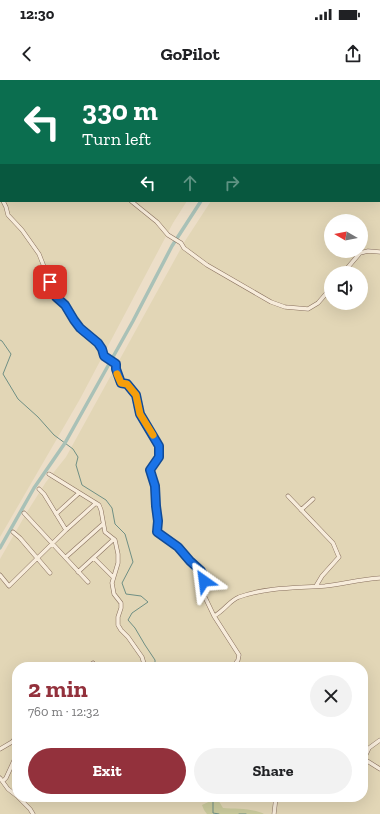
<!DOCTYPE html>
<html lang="en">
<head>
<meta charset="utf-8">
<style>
	:root { --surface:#fff; --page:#f2f2f2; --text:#202124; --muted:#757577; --accent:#93313c }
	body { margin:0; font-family:"Zilla Slab",serif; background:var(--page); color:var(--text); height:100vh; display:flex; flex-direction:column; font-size:15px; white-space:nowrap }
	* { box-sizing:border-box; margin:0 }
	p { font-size:13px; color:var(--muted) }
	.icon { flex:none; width:22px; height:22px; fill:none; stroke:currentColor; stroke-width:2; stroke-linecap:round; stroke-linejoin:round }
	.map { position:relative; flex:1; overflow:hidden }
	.details { position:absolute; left:12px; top:582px; width:356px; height:140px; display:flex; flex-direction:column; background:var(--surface); border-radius:16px; box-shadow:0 4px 16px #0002 }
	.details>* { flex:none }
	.hud { position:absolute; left:0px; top:0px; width:380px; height:122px; box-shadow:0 4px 16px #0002; background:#0b6e4f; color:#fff; overflow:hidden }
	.needle { width:26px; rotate:279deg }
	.controls { position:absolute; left:324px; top:134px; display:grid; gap:8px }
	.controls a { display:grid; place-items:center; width:44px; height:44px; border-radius:50%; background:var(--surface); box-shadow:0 4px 16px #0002; font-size:20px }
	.pin { position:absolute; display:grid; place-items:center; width:34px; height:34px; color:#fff; margin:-17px; border-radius:8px; box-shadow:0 2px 6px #0006 }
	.me { position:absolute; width:44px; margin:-22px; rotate:329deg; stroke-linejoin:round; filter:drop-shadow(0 0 3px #0008) }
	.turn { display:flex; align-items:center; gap:14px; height:84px; padding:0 16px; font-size:18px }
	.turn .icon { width:52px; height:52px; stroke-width:2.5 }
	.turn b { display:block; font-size:28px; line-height:34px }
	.lanes { display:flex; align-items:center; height:38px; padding:0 16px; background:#0003; justify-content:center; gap:20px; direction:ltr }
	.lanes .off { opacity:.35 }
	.round { display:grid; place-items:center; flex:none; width:42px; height:42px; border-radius:21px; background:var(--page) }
	.summary { display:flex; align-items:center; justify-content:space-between; height:68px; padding:0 16px }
	h1 { font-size:24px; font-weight:700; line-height:30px; color:var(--accent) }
	.cta { display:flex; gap:8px; margin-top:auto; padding:8px 16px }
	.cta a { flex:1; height:46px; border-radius:24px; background:var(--accent); color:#fff; font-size:16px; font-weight:700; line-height:46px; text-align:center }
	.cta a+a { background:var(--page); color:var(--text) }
	.status { display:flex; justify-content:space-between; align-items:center; height:28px; padding:0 20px; background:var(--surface); direction:ltr }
	.status svg { height:11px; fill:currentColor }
	header { display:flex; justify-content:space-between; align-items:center; height:52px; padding:0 16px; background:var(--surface); font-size:18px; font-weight:700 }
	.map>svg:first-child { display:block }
	.farmland { fill:#e2d6b6; fill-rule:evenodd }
	.green { fill:#caca9c }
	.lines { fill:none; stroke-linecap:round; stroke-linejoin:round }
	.stream { stroke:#6f8f84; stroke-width:1 }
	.canal { stroke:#a9c1b7; stroke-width:3.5 }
	.street-casing { stroke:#88705e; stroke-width:4.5 }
	.secondary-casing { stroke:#6a5141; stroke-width:6 }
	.street { stroke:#f7ecdb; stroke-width:3.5 }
	.secondary { stroke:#f7ecdb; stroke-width:5 }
	.route-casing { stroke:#114b97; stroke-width:10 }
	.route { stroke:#1a73e8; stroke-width:7 }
	.slow { stroke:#f59e0b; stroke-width:7 }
</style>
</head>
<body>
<div class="status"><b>12:30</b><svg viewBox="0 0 49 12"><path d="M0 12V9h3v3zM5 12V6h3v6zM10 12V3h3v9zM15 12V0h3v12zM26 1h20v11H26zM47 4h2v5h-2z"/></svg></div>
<header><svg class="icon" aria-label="back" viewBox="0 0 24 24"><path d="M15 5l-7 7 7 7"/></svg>GoPilot<svg class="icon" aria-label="share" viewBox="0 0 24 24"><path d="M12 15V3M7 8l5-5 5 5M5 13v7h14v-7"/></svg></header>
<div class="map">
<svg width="380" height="734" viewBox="0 0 380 734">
	<rect width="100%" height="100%" fill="#ecdec8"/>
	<path class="farmland" d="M0,0H267L1,1V121H187L173,143L80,319L0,457Z
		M291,0H380V734H0V479L27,432L46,402L66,377L185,161L211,121H379V1H291ZM331,141H361V171H331ZM331,193H361V223H331ZM17,587H363V717H17Z"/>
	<path class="green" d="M217,718L223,728C236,729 252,728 264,734H207L204,730L202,725Z"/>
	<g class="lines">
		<path class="stream" d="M0,260L2,261L11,274L3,294L18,319L38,337L54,355L73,369L78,377L76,385L82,405L106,420L112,428L115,444L125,454L133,482L122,503L126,514L141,516L148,522L132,533L128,540L135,548L145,565L155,580V587
			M213,717V733L219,734
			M239,734H246"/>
		<path class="canal" d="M281,1L282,0
			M0,468L34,408L65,363L133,241L172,166L201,121"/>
		<g class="street-casing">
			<path id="street" d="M372,0L373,1
				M379,6L380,7
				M0,117L1,119
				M3,121L6,127L8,135L22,150L39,174L56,217L65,225L80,248L98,263L102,269L104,276L116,284V289L121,303L127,304L136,315L140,335L159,366V377L150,391L155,406L156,426L158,439L157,452L178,467L190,481L202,493L204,497L203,513L214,536L239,575L238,580L233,587
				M131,121L157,142L168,155L181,163L184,168L207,185L271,222L285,227L308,229L318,223L331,208
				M343,193L360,173L368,171L380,172
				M49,394L99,425L101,430L105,452L115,460L118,474V483L112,503L114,514L121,523V528L118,537V545L121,550L128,557L142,577L145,587
				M39,409L44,414L66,450
				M288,416L333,463L338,475L339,477L322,496L316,506
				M301,430L313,419
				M24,433L88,502
				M56,434L79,413
				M13,452L20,458L50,493
				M66,477L103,444
				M94,478L113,497
				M78,492L114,459
				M0,495L9,506L66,450L96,423
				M214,536C224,531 229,521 239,517C267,507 296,508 325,506C343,504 361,499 380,498
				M88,587L93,583
				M12,662L17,656
				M0,669L12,662L17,664
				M364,679L380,689
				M363,681L369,668L380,660
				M0,698L8,709L17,716
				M3,701L6,698L17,674
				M18,717L30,729L33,734
				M274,734L276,717"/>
		</g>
		<g class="secondary-casing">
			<path id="secondary" d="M0,31L1,32
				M0,62H1"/>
		</g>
		<use href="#street" class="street"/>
		<use href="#secondary" class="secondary"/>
	</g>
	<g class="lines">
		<g class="route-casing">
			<path id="route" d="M50,202L56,217L65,225L74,240L80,248L98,263L102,269L104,276L116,284V289L121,303L127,304L136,315L140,334L159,366V377L150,390L155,406L156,426L158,441L157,452L178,467L190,481L201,491L203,495L204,501"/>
		</g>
		<use href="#route" class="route"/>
		<path class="slow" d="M117,294L121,303L127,304L136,315L140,334L153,355"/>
	</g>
</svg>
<div class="controls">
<a><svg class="needle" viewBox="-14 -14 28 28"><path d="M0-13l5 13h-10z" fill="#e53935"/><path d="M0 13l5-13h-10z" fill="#757577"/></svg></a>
<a><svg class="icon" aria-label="sound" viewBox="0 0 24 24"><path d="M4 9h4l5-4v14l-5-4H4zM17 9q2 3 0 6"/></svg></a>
</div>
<div class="pin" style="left:50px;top:202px;background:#d93025"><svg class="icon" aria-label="arrive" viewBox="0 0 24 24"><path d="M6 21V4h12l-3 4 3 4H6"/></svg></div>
<svg class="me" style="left:204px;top:501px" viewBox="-20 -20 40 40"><path d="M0-17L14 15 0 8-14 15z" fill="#1a73e8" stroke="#fff" stroke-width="4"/></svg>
<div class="hud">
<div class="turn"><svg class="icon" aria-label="left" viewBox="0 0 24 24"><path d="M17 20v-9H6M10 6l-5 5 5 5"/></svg><div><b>330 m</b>Turn left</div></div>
<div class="lanes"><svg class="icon" aria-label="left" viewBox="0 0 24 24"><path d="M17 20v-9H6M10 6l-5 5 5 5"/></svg><svg class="icon off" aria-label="ahead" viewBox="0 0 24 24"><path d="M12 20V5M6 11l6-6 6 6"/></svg><svg class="icon off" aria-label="right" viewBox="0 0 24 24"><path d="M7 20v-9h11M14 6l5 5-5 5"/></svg></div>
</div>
<section class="details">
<div class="summary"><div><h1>2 min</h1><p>760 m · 12:32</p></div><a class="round"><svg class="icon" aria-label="close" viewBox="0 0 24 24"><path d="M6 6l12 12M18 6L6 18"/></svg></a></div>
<div class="cta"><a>Exit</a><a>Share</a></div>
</section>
</div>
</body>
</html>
